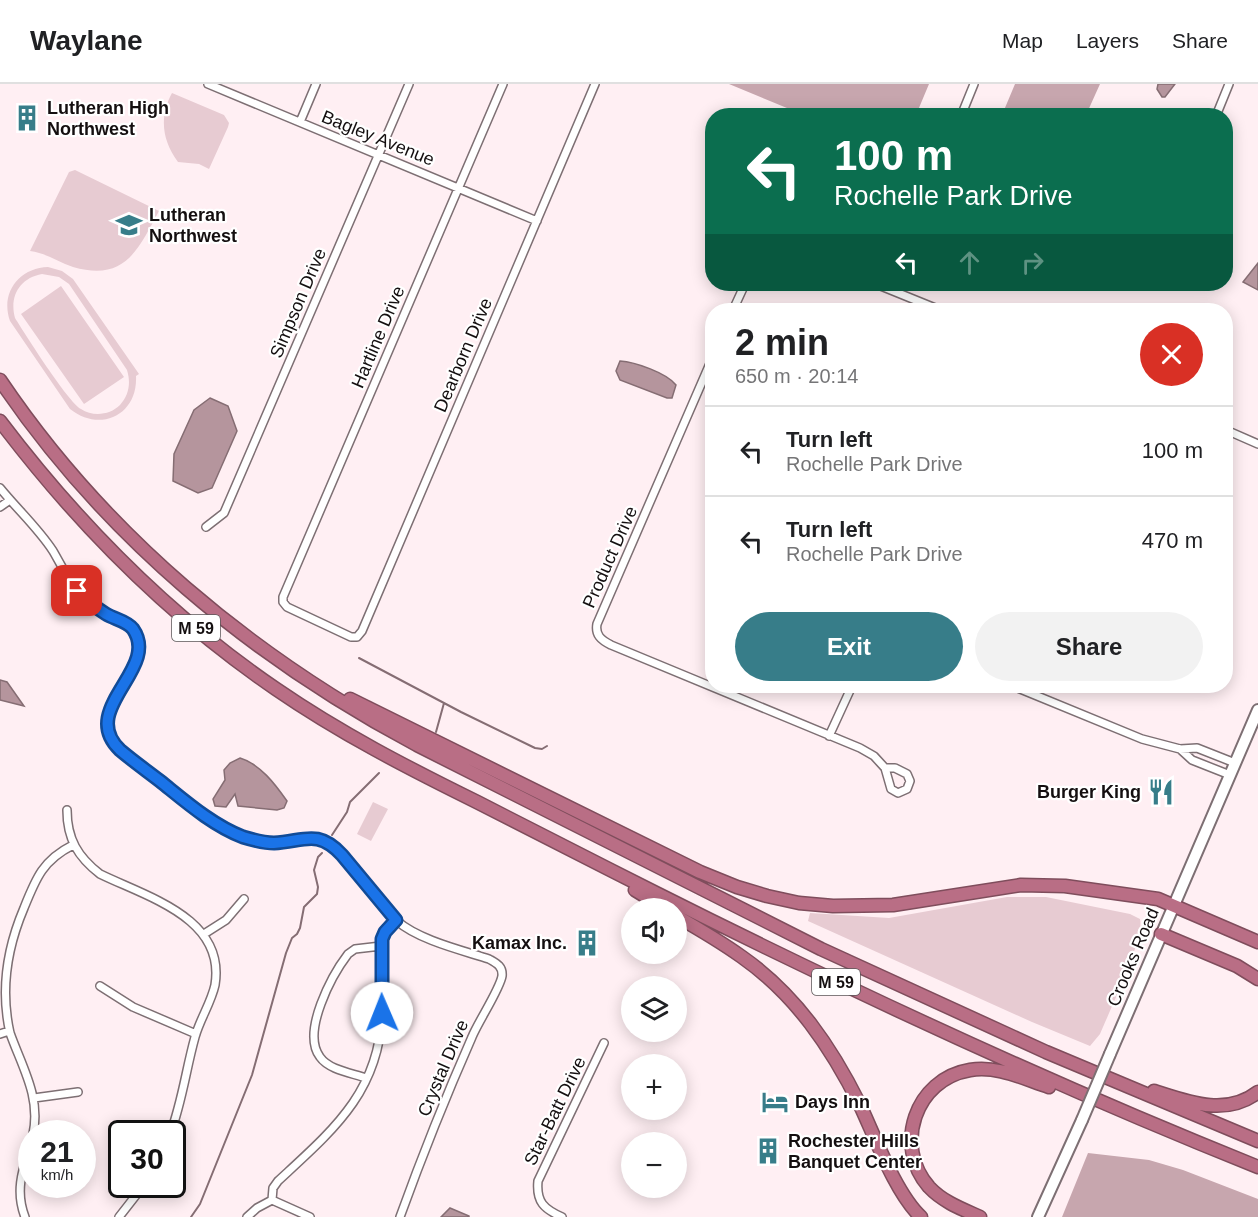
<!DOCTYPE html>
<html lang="en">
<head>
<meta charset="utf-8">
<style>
	:root { --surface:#fff; --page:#f2f2f2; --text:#202124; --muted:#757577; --line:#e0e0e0; --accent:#377d89 }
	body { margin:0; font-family:Arial,sans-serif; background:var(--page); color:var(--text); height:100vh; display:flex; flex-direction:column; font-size:22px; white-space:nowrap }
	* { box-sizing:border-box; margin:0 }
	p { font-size:20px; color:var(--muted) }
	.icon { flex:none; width:33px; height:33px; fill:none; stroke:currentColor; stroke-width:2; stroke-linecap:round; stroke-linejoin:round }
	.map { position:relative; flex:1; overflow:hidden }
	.drawer { position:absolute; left:705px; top:219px; width:528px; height:390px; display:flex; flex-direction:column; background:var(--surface); border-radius:24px; box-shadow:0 3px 15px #0003 }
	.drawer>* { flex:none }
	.banner { position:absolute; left:705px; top:24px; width:528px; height:183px; border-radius:24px; box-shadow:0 3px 15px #0003; background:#0b6e4f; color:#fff; overflow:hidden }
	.buttons { position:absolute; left:621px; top:814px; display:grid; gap:12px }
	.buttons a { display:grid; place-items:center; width:66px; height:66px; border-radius:50%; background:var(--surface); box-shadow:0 3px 15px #0003; font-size:30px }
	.speed { position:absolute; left:18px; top:1036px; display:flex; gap:12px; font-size:30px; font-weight:700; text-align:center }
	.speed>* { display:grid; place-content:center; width:78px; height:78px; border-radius:50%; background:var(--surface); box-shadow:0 3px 15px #0003; line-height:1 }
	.speed small { font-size:15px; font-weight:400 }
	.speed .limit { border:3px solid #111; border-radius:9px; background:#fff; color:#111 }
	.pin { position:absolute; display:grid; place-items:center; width:51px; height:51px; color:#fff; margin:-26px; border-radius:12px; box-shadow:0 3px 9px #0006 }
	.me { position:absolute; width:66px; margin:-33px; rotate:359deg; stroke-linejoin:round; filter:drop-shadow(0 0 4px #0008) }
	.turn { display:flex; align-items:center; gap:21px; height:126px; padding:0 30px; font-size:27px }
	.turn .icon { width:78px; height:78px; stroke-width:2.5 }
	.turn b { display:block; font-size:42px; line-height:51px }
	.lanes { display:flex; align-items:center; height:57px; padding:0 30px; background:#0003; justify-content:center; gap:30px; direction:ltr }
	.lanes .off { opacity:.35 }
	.round { display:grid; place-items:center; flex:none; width:63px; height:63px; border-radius:32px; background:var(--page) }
	.headline { display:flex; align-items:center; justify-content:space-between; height:102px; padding:0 30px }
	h1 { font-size:36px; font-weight:600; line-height:45px }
	.primary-button { display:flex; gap:12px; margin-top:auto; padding:12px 30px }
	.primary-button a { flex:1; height:69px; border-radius:36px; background:var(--accent); color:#fff; font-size:24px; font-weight:600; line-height:69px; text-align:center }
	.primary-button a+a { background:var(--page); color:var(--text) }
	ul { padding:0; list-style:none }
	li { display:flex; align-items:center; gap:18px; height:90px; padding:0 30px; border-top:2px solid var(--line) }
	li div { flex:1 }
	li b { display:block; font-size:22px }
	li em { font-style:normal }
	header { display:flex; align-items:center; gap:36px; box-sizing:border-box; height:84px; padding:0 30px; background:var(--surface); border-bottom:2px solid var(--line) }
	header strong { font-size:28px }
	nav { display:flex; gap:33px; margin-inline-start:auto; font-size:21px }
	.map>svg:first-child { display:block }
	.green { fill:#e7cbd2; fill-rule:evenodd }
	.forest { fill:#c7a6ae }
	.water { fill:#b5959d; stroke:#856d73; stroke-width:1.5 }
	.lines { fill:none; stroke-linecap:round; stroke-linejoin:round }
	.stream { stroke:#856d73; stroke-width:2 }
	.minor-casing { stroke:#7d6f73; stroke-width:10 }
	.secondary-casing { stroke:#7d6f73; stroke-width:14 }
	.motorway-casing { stroke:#7f4d5c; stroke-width:15 }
	.minor { stroke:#fff; stroke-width:7 }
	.secondary { stroke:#fff; stroke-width:10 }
	.motorway { stroke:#b96e85; stroke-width:12 }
	.secondary-bridge-casing { stroke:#7d6f73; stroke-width:14; stroke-linecap:butt }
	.secondary-bridge { stroke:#fff; stroke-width:10 }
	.route-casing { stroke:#114b97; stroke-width:15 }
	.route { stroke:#1a73e8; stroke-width:10 }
	.labels { text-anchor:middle; stroke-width:4.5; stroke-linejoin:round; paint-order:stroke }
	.shield { fill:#fff; stroke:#5a5758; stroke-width:1.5 }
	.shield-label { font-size:16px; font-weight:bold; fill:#140f10 }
	.poi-label { font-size:18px; font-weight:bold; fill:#140f10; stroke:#fff; text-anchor:start }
	.street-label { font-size:18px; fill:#140f10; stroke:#fff }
</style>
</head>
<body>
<header>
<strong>Waylane</strong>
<nav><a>Map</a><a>Layers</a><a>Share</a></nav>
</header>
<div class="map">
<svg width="1258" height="1133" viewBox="0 0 1258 1133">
	<rect width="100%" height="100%" fill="#ffeff3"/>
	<path class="green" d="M172,9L224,31L229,39L228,43L209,85L199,80L178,78C162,56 159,33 172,9Z
		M75,86L159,127C138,166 125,198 73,183C58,178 46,169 30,167L69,88Z
		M48,183L62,187L73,195L139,290L136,292C138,331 100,349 70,325L10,237C0,209 19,184 48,183ZM42,190L59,193L69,200L127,286C131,299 129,311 120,321C110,331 93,333 81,325C68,318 25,250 15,234C9,212 20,194 42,190Z
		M61,202L124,293L84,320L21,230Z
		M373,718L388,725L371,757L357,750Z
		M1007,813H1046L1130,830L1140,835C1145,854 1109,928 1100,950L1090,962L1032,938L808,837L810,829L889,834Z"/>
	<path class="forest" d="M729,0H929L916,31H804Z
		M1015,0H1100L1086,31H1002Z
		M1088,1069L1149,1076L1183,1086L1258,1115V1133H1062Z"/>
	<path class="water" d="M1158,0H1175L1165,13H1162L1157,5Z
		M1258,179V206L1243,198Z
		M620,277C635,278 667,289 676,301L672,314H667L620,296L616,287Z
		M210,314L228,322L237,347L212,404L198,409L173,397L174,370L194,326Z
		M0,596L7,598L24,622L0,616Z
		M240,674C260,680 275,700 287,717L284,724L277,726L238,722L235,710L226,723L215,722L213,715L225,696L224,686L230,679Z
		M450,1124L469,1132V1133H441Z"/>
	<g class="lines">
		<path class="stream" d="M359,574L461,628L535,664L542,665L547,662
			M436,648L444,619
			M332,751L347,728L350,718L379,689
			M191,1133L200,1120L252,991L286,869L292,854L297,850L300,844L304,823L317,810L318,803L314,786L318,773L322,769"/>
		<g class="minor-casing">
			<path id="minor" d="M208,0L537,137
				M503,0L283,513V518L287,523L351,553H357L362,547L595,0
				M920,31L921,32
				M961,32L974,0
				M1216,32L1229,0
				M300,38L316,0
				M876,200L940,226
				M733,226L745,200
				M712,275L597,540C595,551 601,556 611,561L860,664L874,672L885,684L891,705L898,709L907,705L910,697L907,690L895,684H885
				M1226,346L1258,360
				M0,404C17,425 38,444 53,467C63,484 70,501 86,515C102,530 136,537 139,560C144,595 88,623 115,660C124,672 139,680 150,689C182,715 219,752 261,758C284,761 306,748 328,759C354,774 374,816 397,837C419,856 461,866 489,875C496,879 503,882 502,892C500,905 478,938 472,953C446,1012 422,1072 400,1133
				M0,423L10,416
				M206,443L224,429L409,0
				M1013,602L1142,655L1180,665L1197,664L1235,679
				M829,652L852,602
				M1180,665L1192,676L1230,691
				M67,726C67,755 78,773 100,790C147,813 226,834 215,901C211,919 200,935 195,953C186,985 182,1019 170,1050
				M204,850L226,836L244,815
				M100,902L133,923L196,950
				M0,950L9,947
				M366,994C352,989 329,986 320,973C301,948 332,891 348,870L355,865L381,862
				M34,1014L78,1008
				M33,1050C41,1013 22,983 10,949C0,905 7,864 24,824C36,794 43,776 73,761
				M272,1116L310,1133
				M25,1133C14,1105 24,1082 32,1055
				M119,1133L144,1101
				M247,1133L257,1124L272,1116L273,1104L278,1097C332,1047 380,1008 382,928C383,903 379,879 382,855L385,847L396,836
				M562,1133C544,1125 536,1118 538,1097L604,959"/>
		</g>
		<g class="secondary-casing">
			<path id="secondary" d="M1110,970L1258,626
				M1038,1133L1082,1036"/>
		</g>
		<g class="motorway-casing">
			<path id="motorway" d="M0,296C105,452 252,573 417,661L821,865L1046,968L1258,1057
				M0,337C78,440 169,532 276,605C340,649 408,684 477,718C536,748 596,779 656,809C853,908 1053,1001 1258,1083
				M350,615L700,788L737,803L767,812L799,819L833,822L893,821L1021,801L1065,802L1158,815L1258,858
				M635,806L666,825
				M676,832C699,845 721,858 742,873C796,911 831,963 860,1021C875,1053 896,1110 921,1133
				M1161,850L1237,882L1258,895
				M1154,1007C1188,1018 1226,1033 1258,1008
				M980,1133C962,1125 943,1118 929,1103C893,1062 915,995 970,986C997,981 1024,995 1049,1003"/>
		</g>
		<use href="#minor" class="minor"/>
		<use href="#secondary" class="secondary"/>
		<use href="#motorway" class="motorway"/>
		<g class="secondary-bridge-casing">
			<path id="secondary-bridge" d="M1082,1036L1110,970"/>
		</g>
		<use href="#secondary-bridge" class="secondary-bridge"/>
	</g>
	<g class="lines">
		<g class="route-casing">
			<path id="route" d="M77,507C86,516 95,523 106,530C114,535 127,537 133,545C161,585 77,625 120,666C133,677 147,687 160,697C185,717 212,741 243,753C253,756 264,759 274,759C303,758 317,744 342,771L396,836L385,848L382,855V929"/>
		</g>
		<use href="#route" class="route"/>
	</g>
	<defs>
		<g id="building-bare" transform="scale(2.07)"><path d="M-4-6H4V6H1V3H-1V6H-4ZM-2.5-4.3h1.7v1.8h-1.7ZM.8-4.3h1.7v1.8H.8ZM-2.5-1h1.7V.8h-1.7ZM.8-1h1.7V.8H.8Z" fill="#377d89" stroke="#fff" stroke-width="2.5" paint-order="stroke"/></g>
		<g id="school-bare" transform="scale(2.07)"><path d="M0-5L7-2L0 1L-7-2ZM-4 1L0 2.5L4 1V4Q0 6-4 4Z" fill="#377d89" stroke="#fff" stroke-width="2.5" paint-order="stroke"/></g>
		<g id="restaurant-bare" transform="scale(2.07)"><path d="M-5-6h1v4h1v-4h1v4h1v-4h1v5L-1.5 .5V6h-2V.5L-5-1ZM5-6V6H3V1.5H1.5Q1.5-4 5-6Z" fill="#377d89" stroke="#fff" stroke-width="2.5" paint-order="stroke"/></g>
		<g id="hotel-bare" transform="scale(2.07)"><path d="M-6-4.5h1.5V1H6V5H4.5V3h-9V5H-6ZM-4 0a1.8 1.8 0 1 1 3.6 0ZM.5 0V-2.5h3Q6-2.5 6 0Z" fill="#377d89" stroke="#fff" stroke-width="2.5" paint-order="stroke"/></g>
	</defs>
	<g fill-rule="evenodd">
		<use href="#building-bare" x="27" y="34"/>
		<use href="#school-bare" x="129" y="141"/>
		<use href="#restaurant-bare" x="1161" y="708"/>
		<use href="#building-bare" x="587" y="859"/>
		<use href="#hotel-bare" x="775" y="1018"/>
		<use href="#building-bare" x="768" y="1067"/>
	</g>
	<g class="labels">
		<g class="shield">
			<rect x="172" y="531" width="48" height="26" rx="4.5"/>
			<rect x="812" y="885" width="48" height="26" rx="4.5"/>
		</g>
		<g class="shield-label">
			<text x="196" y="550">M 59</text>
			<text x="836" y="904">M 59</text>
		</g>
		<g class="poi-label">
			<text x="47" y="30">Lutheran High<tspan x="47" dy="21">Northwest</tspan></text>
			<text x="149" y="137">Lutheran<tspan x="149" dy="21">Northwest</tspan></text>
			<text x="1141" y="714" text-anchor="end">Burger King</text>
			<text x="567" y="865" text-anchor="end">Kamax Inc.</text>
			<text x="795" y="1024">Days Inn</text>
			<text x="788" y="1063">Rochester Hills<tspan x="788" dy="21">Banquet Center</tspan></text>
		</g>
		<g class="street-label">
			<text transform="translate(378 54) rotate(22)" y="6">Bagley Avenue</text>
			<text transform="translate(298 219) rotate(-67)" y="6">Simpson Drive</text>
			<text transform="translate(378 253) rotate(-67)" y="6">Hartline Drive</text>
			<text transform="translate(463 271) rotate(-67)" y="6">Dearborn Drive</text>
			<text transform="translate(610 473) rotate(-66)" y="6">Product Drive</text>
			<text transform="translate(1133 873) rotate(-67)" y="6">Crooks Road</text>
			<text transform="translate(443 984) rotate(-67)" y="6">Crystal Drive</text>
			<text transform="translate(555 1027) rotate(-64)" y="6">Star-Batt Drive</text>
		</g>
	</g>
</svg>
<div class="buttons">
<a><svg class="icon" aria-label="sound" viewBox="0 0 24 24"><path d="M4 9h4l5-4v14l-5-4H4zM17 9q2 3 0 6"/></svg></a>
<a><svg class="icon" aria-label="layers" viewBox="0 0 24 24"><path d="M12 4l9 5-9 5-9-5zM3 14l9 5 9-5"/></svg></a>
<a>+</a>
<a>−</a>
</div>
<div class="speed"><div>21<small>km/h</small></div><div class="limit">30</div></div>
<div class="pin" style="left:77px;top:507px;background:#d93025"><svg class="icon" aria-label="arrive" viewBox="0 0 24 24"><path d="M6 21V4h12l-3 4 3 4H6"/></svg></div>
<svg class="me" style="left:382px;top:929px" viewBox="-20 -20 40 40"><circle r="19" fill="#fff"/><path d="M0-13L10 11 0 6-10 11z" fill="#1a73e8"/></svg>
<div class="banner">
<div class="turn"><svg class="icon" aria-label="left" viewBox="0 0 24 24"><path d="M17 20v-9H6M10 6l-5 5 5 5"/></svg><div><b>100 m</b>Rochelle Park Drive</div></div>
<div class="lanes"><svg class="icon" aria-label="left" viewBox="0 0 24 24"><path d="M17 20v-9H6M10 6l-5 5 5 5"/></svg><svg class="icon off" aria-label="ahead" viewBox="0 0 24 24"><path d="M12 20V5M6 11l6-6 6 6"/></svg><svg class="icon off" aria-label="right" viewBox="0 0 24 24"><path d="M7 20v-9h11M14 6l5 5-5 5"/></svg></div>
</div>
<section class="drawer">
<div class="headline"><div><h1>2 min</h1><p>650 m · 20:14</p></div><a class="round" style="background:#d93025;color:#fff"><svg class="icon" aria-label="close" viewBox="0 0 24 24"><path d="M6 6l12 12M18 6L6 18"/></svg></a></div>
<ul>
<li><svg class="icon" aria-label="left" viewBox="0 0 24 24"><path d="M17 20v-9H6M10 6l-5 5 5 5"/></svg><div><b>Turn left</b><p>Rochelle Park Drive</p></div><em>100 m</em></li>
<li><svg class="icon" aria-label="left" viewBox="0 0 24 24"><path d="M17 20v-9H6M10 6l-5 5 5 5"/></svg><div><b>Turn left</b><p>Rochelle Park Drive</p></div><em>470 m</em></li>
</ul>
<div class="primary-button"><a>Exit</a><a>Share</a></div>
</section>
</div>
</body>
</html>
